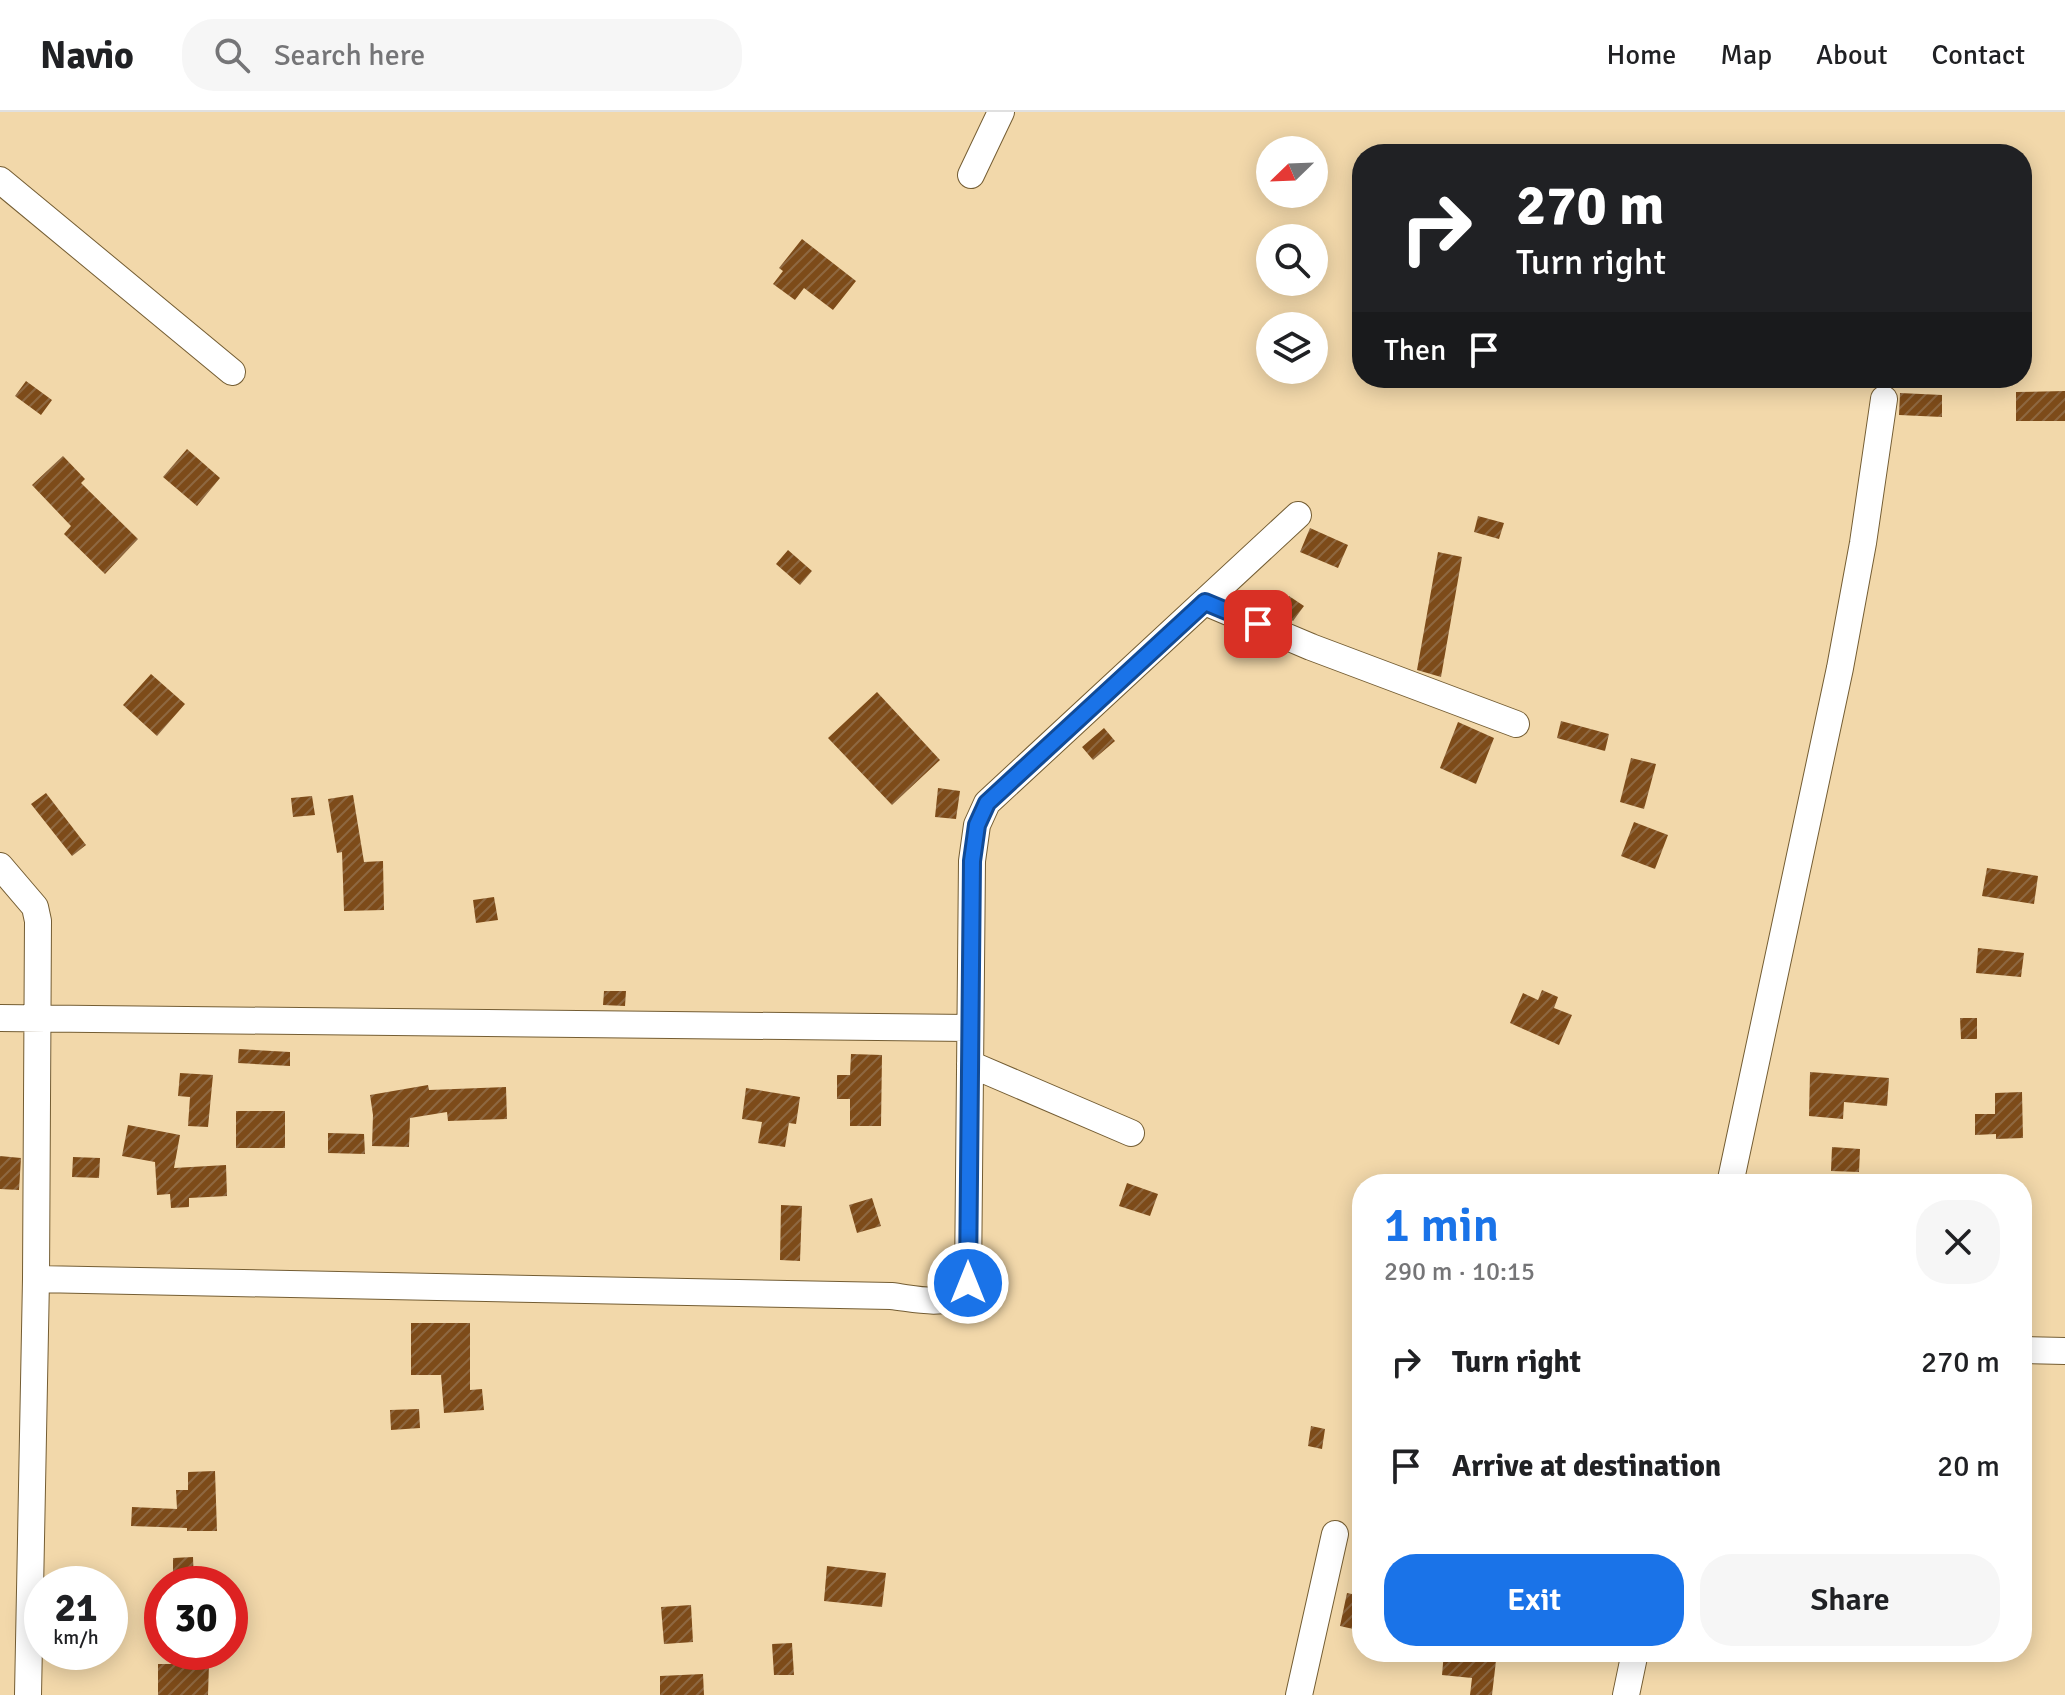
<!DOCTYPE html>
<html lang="en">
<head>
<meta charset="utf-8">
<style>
	:root { --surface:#fff; --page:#f6f6f6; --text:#202124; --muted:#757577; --line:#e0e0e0; --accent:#1a73e8 }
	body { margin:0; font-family:Signika,sans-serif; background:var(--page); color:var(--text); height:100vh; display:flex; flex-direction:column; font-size:30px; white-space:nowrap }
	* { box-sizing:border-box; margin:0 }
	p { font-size:26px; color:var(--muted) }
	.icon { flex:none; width:44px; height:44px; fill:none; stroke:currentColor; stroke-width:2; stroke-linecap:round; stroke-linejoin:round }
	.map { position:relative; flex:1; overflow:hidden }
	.panel { position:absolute; left:1352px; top:1062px; width:680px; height:488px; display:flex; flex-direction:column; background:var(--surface); border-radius:32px; box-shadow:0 4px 20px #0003 }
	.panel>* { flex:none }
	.top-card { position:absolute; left:1352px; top:32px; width:680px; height:244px; border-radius:32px; box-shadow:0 4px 20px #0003; background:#202124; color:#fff; overflow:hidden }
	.needle { width:52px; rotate:247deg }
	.buttons { position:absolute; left:1256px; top:24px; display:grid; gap:16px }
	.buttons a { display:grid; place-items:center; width:72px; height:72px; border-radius:50%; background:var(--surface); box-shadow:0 4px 20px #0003; font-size:40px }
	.speed { position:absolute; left:24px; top:1454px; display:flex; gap:16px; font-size:40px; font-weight:700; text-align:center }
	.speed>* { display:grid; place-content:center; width:104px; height:104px; border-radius:50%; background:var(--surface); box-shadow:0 4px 20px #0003; line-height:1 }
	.speed small { font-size:20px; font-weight:400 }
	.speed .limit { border:12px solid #d22; background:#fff; color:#111 }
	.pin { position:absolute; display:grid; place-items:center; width:68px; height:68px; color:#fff; margin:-34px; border-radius:16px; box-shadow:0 4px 12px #0006 }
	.me { position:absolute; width:88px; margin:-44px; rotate:0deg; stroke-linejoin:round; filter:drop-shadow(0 0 6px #0008) }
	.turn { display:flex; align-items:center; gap:28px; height:168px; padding:0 32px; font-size:36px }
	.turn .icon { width:104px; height:104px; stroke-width:2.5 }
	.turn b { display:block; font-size:56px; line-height:68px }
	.then { display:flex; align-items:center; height:76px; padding:0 32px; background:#0003; gap:16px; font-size:30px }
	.round { display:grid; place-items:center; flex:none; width:84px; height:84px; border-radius:32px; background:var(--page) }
	.head { display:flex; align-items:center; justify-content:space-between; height:136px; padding:0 32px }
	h1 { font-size:48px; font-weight:600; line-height:60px; color:var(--accent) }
	.action { display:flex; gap:16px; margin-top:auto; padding:16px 32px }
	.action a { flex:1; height:92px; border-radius:32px; background:var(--accent); color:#fff; font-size:32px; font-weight:600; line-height:92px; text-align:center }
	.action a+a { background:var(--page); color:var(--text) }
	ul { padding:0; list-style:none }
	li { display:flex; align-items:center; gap:24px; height:104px; padding:0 32px }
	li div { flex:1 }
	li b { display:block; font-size:30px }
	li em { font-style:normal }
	header { display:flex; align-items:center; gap:48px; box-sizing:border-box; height:112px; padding:0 40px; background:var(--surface); border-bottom:2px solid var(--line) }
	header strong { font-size:38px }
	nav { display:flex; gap:44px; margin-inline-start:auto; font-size:28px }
	.search { width:560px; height:72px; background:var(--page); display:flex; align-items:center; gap:20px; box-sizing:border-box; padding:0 28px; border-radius:32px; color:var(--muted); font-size:30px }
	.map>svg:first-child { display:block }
	.building { fill:url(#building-hatch) }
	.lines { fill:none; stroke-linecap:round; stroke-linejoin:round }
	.minor-casing { stroke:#745d33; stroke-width:28 }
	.minor { stroke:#fff; stroke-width:26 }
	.route-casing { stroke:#114b97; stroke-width:20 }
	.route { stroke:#1a73e8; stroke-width:14 }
</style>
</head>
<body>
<header>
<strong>Navio</strong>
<div class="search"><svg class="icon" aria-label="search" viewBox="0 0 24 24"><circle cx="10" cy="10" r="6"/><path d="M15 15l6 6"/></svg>Search here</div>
<nav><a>Home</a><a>Map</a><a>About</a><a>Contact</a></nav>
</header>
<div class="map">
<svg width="2065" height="1583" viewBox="0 0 2065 1583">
	<defs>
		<pattern id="building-hatch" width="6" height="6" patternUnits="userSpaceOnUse" patternTransform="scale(2)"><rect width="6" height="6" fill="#7d4b19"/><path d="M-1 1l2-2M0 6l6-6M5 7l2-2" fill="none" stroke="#8e6841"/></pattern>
	</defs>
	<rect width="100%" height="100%" fill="#f2d8aa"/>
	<path class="building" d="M802,127L856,169L833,198L804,176L795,188L773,172L783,159L779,156Z
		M26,269L52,288L41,303L15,284Z
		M2065,279V309H2016V280Z
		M1900,281L1942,283V305L1899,303Z
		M187,337L220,366L197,394L163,365Z
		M63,344L85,367L81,371L138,427L105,462L64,422L71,414L32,373Z
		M1478,404L1504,411L1499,427L1474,420Z
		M1310,416L1348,433L1338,456L1300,440Z
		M788,438L812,459L800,473L776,452Z
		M1438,440L1462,445L1441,565L1417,558Z
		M1289,484L1304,494L1293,509L1279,499Z
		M151,562L185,592L157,624L123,593Z
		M877,580L940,648L892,693L828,626Z
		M1561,609L1609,622L1605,639L1557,626Z
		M1458,610L1494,626L1476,672L1440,656Z
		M1104,616L1115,629L1093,648L1082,635Z
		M1631,646L1656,652L1644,697L1620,690Z
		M938,676L960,679L956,707L935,705Z
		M46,681L86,733L72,744L31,692Z
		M353,683L364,750L383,749L384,798L344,799L342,740L337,741L328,687Z
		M312,684L315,703L293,705L291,686Z
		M1634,710L1668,723L1655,757L1621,744Z
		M1987,756L2038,764L2034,792L1982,784Z
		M494,785L498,808L476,811L473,788Z
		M1978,836L2024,841L2021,865L1976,861Z
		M1542,878L1558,885L1554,896L1572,903L1559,933L1510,911L1523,881L1538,888Z
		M604,879H626L625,894L603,893Z
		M1960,906H1977V927H1961Z
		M239,937L290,940V954L238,951Z
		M851,942L882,943L881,1014H850V987H837V963H850Z
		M1810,960L1889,966L1887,994L1844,990L1843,1007L1809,1004Z
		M180,961L213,963L208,1015L188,1014L190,985L178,984Z
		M428,973L429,978L506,975L507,1007L448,1009L447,1000L410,1006L409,1035L372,1034L373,1003L370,983Z
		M746,976L800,985L796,1012L789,1011L785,1035L758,1031L762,1010L742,1007Z
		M2022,980L2023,1026L1996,1027V1022L1975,1023V1002H1995V981Z
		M236,999H285V1036H236Z
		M128,1013L180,1023L174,1056L226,1053L227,1084L189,1086V1095L171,1096L170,1082L157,1083L155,1050L122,1044Z
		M328,1021L364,1022L365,1042L328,1041Z
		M1832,1035L1860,1037L1859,1060L1831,1059Z
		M0,1044L21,1046L19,1078L0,1077Z
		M73,1045L100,1046L99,1066L72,1065Z
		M1127,1071L1158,1082L1150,1104L1119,1094Z
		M872,1086L881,1114L857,1121L849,1093Z
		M781,1093L802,1094L800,1149L780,1148Z
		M411,1211H470V1278L482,1277L484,1298L444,1301L441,1263H411Z
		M419,1297L420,1316L391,1318L390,1298Z
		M1311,1314L1325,1317L1322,1337L1308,1334Z
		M215,1359L217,1419H187V1416L131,1414L132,1395L177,1397L176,1378H188V1360Z
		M193,1445L194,1472H173V1446Z
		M827,1454L886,1461L882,1495L824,1489Z
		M1347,1481L1362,1484V1519L1340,1514Z
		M691,1493L693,1530L664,1532L661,1495Z
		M792,1531L794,1563H774L772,1532Z
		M1444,1540H1497L1492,1583H1470L1472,1566L1442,1563Z
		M158,1552H209L208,1583H158Z
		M703,1562L704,1583H660V1564Z"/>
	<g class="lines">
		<g class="minor-casing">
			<path id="minor" d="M971,63L1001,0
				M0,68L232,260
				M1205,490L1311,535L1516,612
				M0,754L35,795L38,809L36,1167L28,1583
				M0,906L969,916
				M970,952L1131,1021
				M1730,1072L1840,556L1863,431L1884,287
				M36,1167L891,1184C919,1187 951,1198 968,1171L972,749L977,713L987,691L1298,403
				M2022,1238L2065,1239
				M1299,1583L1335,1422
				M1626,1583L1635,1540"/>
		</g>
		<use href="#minor" class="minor"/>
	</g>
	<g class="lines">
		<g class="route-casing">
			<path id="route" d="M968,1171L972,749L977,713L987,691L1205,490L1258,512"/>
		</g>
		<use href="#route" class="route"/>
	</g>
</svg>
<div class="buttons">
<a><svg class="needle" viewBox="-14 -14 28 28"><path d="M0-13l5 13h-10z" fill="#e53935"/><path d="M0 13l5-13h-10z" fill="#757577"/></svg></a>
<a><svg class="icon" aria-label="search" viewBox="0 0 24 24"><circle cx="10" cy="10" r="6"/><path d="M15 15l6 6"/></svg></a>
<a><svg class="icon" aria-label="layers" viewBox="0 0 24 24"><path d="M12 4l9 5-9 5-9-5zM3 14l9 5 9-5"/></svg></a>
</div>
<div class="speed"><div>21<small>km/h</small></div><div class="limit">30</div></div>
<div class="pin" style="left:1258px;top:512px;background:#d93025"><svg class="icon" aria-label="arrive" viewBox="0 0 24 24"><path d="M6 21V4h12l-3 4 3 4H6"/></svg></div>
<svg class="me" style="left:968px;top:1171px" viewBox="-20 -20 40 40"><circle r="17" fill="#1a73e8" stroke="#fff" stroke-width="3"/><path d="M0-11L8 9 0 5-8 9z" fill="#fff"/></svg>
<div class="top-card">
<div class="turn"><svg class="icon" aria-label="right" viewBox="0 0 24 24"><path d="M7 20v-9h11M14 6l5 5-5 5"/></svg><div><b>270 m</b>Turn right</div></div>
<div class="then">Then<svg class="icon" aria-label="arrive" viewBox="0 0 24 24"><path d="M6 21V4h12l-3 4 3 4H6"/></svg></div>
</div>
<section class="panel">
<div class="head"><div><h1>1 min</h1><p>290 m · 10:15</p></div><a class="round"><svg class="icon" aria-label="close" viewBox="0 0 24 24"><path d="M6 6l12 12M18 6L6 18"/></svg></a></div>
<ul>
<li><svg class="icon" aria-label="right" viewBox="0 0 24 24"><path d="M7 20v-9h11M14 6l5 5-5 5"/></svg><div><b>Turn right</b></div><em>270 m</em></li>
<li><svg class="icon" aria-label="arrive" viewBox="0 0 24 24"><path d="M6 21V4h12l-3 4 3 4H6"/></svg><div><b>Arrive at destination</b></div><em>20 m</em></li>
</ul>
<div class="action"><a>Exit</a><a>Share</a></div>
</section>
</div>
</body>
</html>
